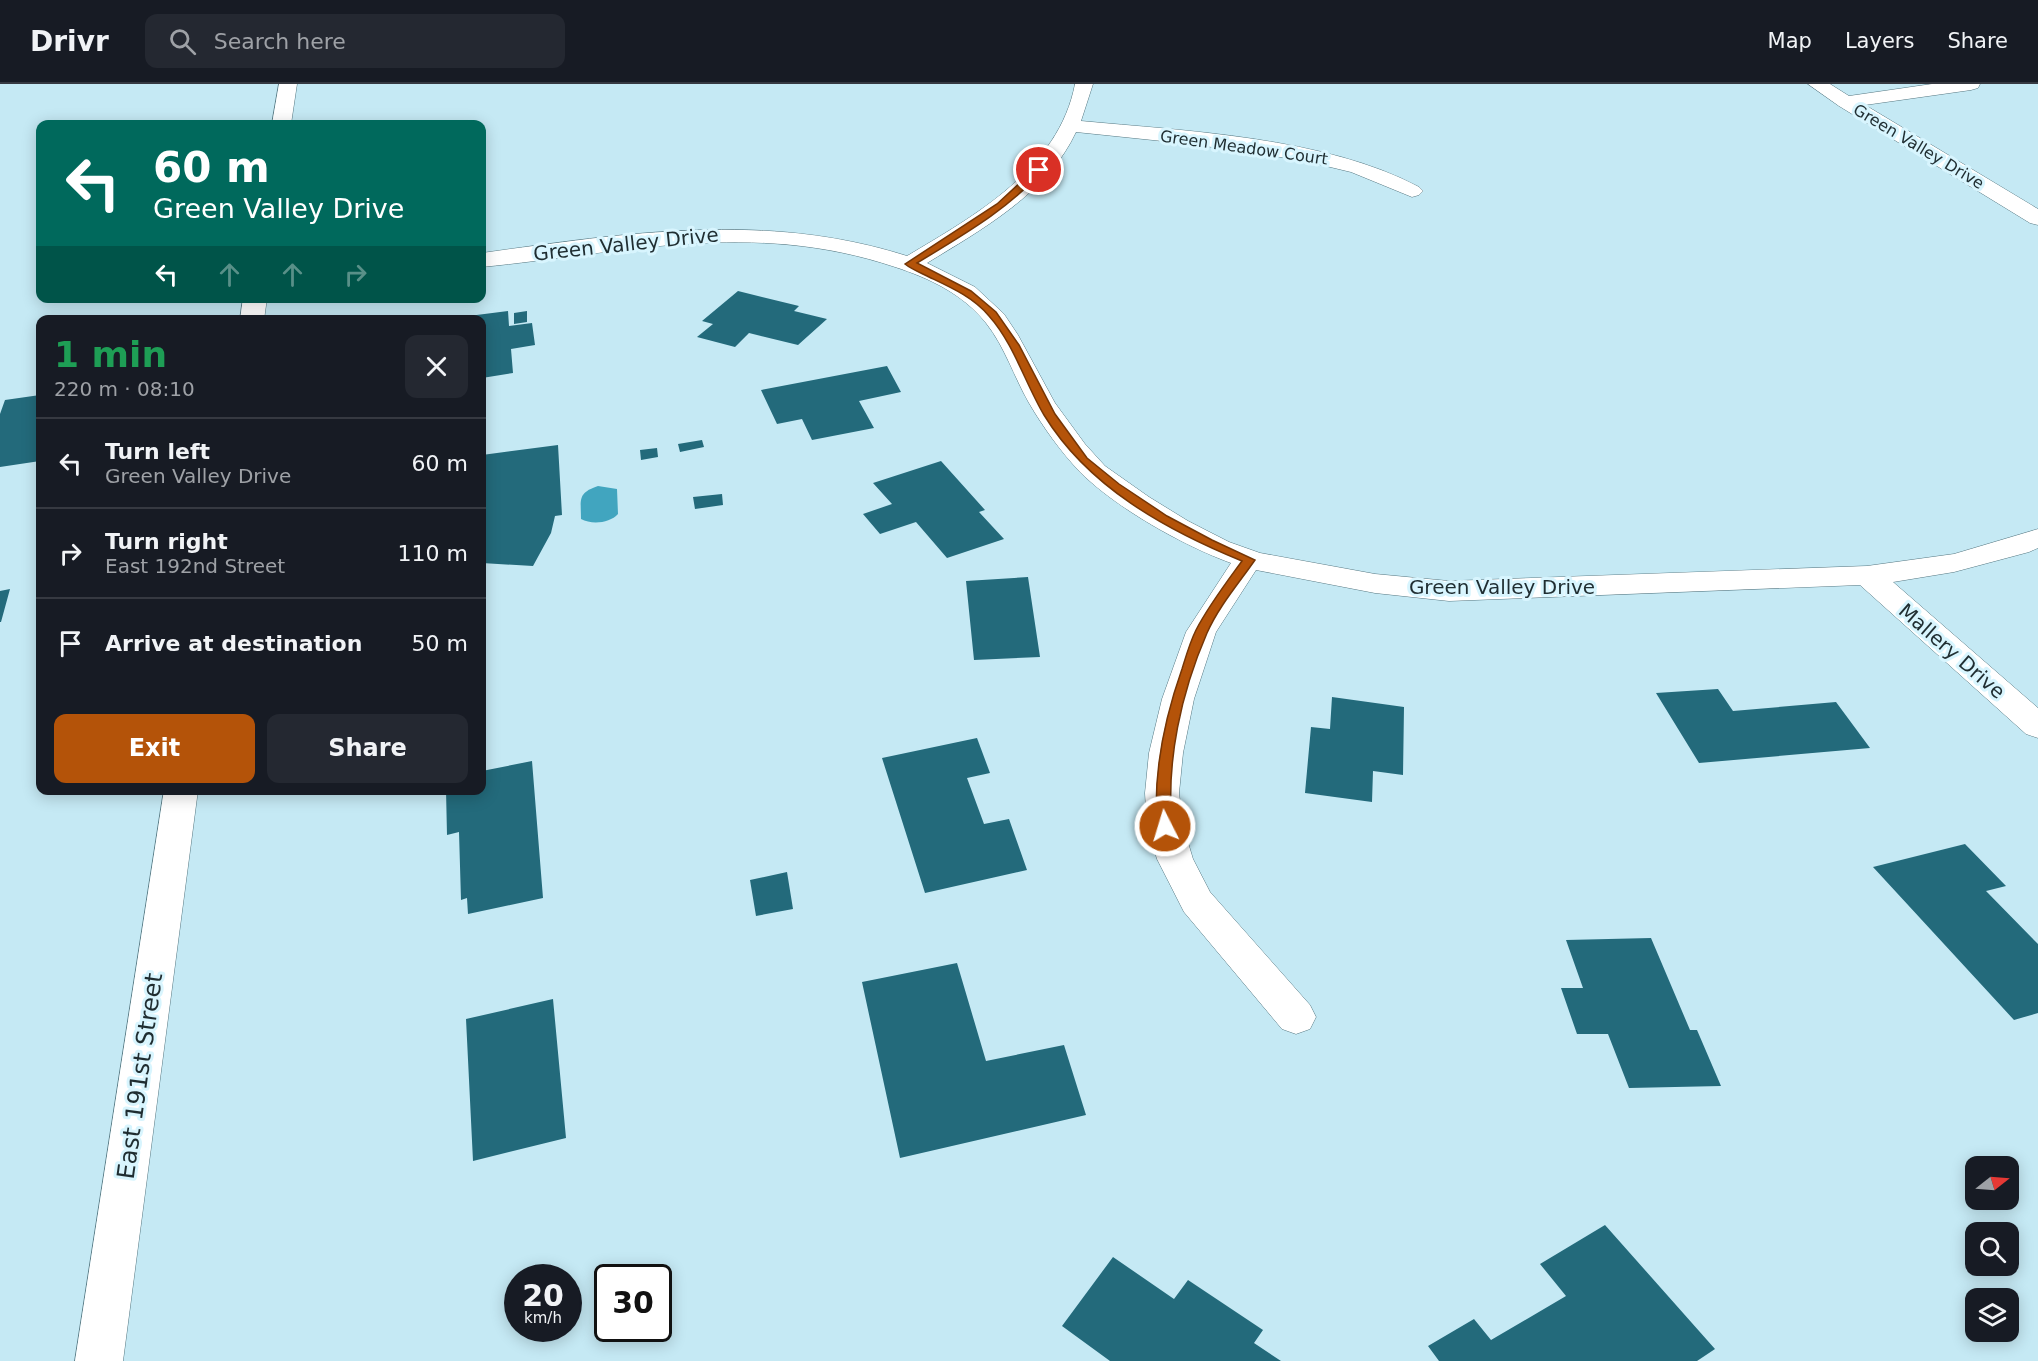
<!DOCTYPE html>
<html lang="en">
<head>
<meta charset="utf-8">
<style>
	:root { --surface:#171b24; --page:#242831; --text:#f1f3f6; --muted:#9ea1a6; --line:#363941; --accent:#b45309 }
	body { margin:0; font-family:"DejaVu Sans",sans-serif; background:var(--page); color:var(--text); height:100vh; display:flex; flex-direction:column; font-size:22px; white-space:nowrap }
	* { box-sizing:border-box; margin:0 }
	p { font-size:20px; color:var(--muted) }
	.icon { flex:none; width:33px; height:33px; fill:none; stroke:currentColor; stroke-width:2; stroke-linecap:round; stroke-linejoin:round }
	.map { position:relative; flex:1; overflow:hidden }
	.drawer { position:absolute; left:36px; top:231px; width:450px; height:480px; display:flex; flex-direction:column; background:var(--surface); border-radius:12px; box-shadow:0 3px 15px #0003 }
	.drawer>* { flex:none }
	.banner { position:absolute; left:36px; top:36px; width:450px; height:183px; border-radius:12px; box-shadow:0 3px 15px #0003; background:#00695c; color:#fff; overflow:hidden }
	.needle { width:39px; rotate:73deg }
	.tools { position:absolute; left:1965px; top:1072px; display:grid; gap:12px }
	.tools a { display:grid; place-items:center; width:54px; height:54px; border-radius:12px; background:var(--surface); box-shadow:0 3px 15px #0003; font-size:30px }
	.speed { position:absolute; left:504px; top:1180px; display:flex; gap:12px; font-size:30px; font-weight:700; text-align:center }
	.speed>* { display:grid; place-content:center; width:78px; height:78px; border-radius:50%; background:var(--surface); box-shadow:0 3px 15px #0003; line-height:1 }
	.speed small { font-size:15px; font-weight:400 }
	.speed .limit { border:3px solid #111; border-radius:9px; background:#fff; color:#111 }
	.pin { position:absolute; display:grid; place-items:center; width:51px; height:51px; color:#fff; margin:-26px; border:3px solid #fff; border-radius:50%; box-shadow:0 2px 6px #0007 }
	.me { position:absolute; width:66px; margin:-33px; rotate:355deg; stroke-linejoin:round; filter:drop-shadow(0 0 4px #0008) }
	.turn { display:flex; align-items:center; gap:21px; height:126px; padding:0 18px; font-size:27px }
	.turn .icon { width:78px; height:78px; stroke-width:2.5 }
	.turn b { display:block; font-size:42px; line-height:51px }
	.lanes { display:flex; align-items:center; height:57px; padding:0 18px; background:#0003; justify-content:center; gap:30px; direction:ltr }
	.lanes .off { opacity:.35 }
	.round { display:grid; place-items:center; flex:none; width:63px; height:63px; border-radius:12px; background:var(--page) }
	.head { display:flex; align-items:center; justify-content:space-between; height:102px; padding:0 18px }
	h1 { font-size:36px; font-weight:600; line-height:45px; color:#1e9e55 }
	.button { display:flex; gap:12px; margin-top:auto; padding:12px 18px }
	.button a { flex:1; height:69px; border-radius:12px; background:var(--accent); color:#fff; font-size:24px; font-weight:600; line-height:69px; text-align:center }
	.button a+a { background:var(--page); color:var(--text) }
	ul { padding:0; list-style:none }
	li { display:flex; align-items:center; gap:18px; height:90px; padding:0 18px; border-top:2px solid var(--line) }
	li div { flex:1 }
	li b { display:block; font-size:22px }
	li em { font-style:normal }
	header { display:flex; align-items:center; gap:36px; box-sizing:border-box; height:84px; padding:0 30px; background:var(--surface); border-bottom:2px solid var(--line) }
	header strong { font-size:28px }
	nav { display:flex; gap:33px; margin-inline-start:auto; font-size:21px }
	.search { width:420px; height:54px; background:var(--page); display:flex; align-items:center; gap:15px; box-sizing:border-box; padding:0 21px; border-radius:12px; color:var(--muted); font-size:22px }
	.map>svg:first-child { display:block }
	.water { fill:#41a5bf }
	.building { fill:#236a7b }
	.lines { fill:none; stroke-linecap:round; stroke-linejoin:round }
	.street-casing { stroke:#557781; stroke-width:1 }
	.secondary-casing { stroke:#557781; stroke-width:1 }
	.street { fill:#fff; fill-rule:evenodd }
	.secondary { fill:#fff; fill-rule:evenodd }
	.route { fill:#b45309; stroke:#753606; stroke-width:1.5 }
	.labels { text-anchor:middle; stroke-width:6; stroke-linejoin:round; paint-order:stroke }
	.far-street-label { font-size:16px; fill:#1f2d31; stroke:#d8f5fe }
	.street-label { font-size:20px; fill:#1f2d31; stroke:#d8f5fe }
	.near-street-label { font-size:24px; fill:#1f2d31; stroke:#d8f5fe }
</style>
</head>
<body>
<header>
<strong>Drivr</strong>
<div class="search"><svg class="icon" aria-label="search" viewBox="0 0 24 24"><circle cx="10" cy="10" r="6"/><path d="M15 15l6 6"/></svg>Search here</div>
<nav><a>Map</a><a>Layers</a><a>Share</a></nav>
</header>
<div class="map">
<svg width="2038" height="1277" viewBox="0 0 2038 1277">
	<rect width="100%" height="100%" fill="#c5e9f4"/>
	<path class="water" d="M598,402L617,405L618,430C610,439 592,441 581,435C581,416 577,409 598,402Z"/>
	<path class="building" d="M738,207L799,222L794,227L827,235L798,261L749,249L735,263L697,253L713,240L702,237Z
		M508,227L509,242L532,239L535,261L511,265L513,289L482,294V236L453,234Z
		M527,227V238L514,240V229Z
		M887,282L901,308L859,317L874,344L812,356L802,335L777,340L761,306Z
		M40,311V377L0,383V330L5,316Z
		M702,356L704,363L680,368L678,360Z
		M558,361L562,431L555,432L551,449L533,482L482,479V371Z
		M657,364L658,373L641,376L640,366Z
		M941,377L985,426L979,428L1004,455L947,474L916,438L880,450L863,430L892,420L873,399Z
		M722,410L723,421L695,425L693,413Z
		M1028,493L1040,573L974,576L966,497Z
		M10,505L1,538H0V507Z
		M1718,605L1733,627L1836,618L1870,664L1699,679L1656,609Z
		M1332,613L1404,623L1403,691L1373,687L1372,718L1305,709L1311,643L1330,645Z
		M977,654L990,689L967,694L984,740L1009,735L1027,786L925,809L882,674Z
		M532,677L543,814L468,830L467,814L461,816L459,748L447,751L446,706H482V687Z
		M1965,760L2006,802L1986,807L2038,860V929L2014,936L1873,783Z
		M787,788L793,825L756,832L750,796Z
		M1651,854L1690,946H1697L1721,1002L1629,1004L1608,950H1577L1561,904H1583L1566,856Z
		M957,879L986,977L1064,961L1086,1031L900,1074L862,898Z
		M553,915L566,1054L473,1077L466,935Z
		M1605,1141L1715,1265L1697,1277H1439L1428,1262L1474,1235L1491,1256L1566,1212L1540,1180Z
		M1113,1173L1174,1215L1188,1196L1263,1246L1254,1259L1281,1277H1110L1062,1242Z"/>
	<g class="lines">
		<g class="street-casing">
			<path id="street" d="M1075,0H1093L1081,37C1186,47 1325,53 1419,103L1423,107L1419,111L1412,113L1351,88L1301,76L1191,60L1076,48C1048,109 981,146 927,179L975,203L1004,230L1018,251L1055,319L1085,360L1105,382L1149,413L1188,437L1229,458L1260,469L1375,490L1449,497L1867,482L1954,470L2038,445V464L2029,468L1954,488L1893,498L2038,624V654L2026,650L1860,501L1449,517L1375,509L1256,486L1216,548L1194,615L1183,669L1179,709L1183,742L1193,775L1210,808L1310,921L1316,933L1310,945L1296,950L1282,945L1184,828L1157,775L1147,742L1145,709L1149,669L1162,615L1186,548L1231,479C1184,462 1116,424 1080,388C1061,368 1043,343 1029,319C1014,293 1005,263 986,239C963,210 929,194 895,183C752,135 624,169 482,183V169C626,149 765,127 907,172C974,132 1059,85 1075,0Z
				M1808,0H1830L1849,12L1932,0H1980L1978,4L1971,6L1865,21L2038,125V141L2030,139L1839,22Z"/>
		</g>
		<g class="secondary-casing">
			<path id="secondary" d="M279,0H297L291,40H272Z
				M243,214H267L264,236H240Z
				M164,706H198L123,1277H75Z"/>
		</g>
		<use href="#street" class="street"/>
		<use href="#secondary" class="secondary"/>
	</g>
	<path class="route" d="M1036,84L1043,86C1008,126 961,152 917,179L971,207L996,228L1019,261L1055,330L1087,374L1119,400L1167,432L1212,456L1255,476C1239,499 1219,522 1207,549C1181,609 1166,677 1172,742L1170,746H1160L1157,742C1153,688 1164,636 1182,585C1186,572 1190,558 1196,546C1209,521 1226,499 1242,477C1166,446 1088,403 1044,331C1025,299 1014,260 989,232C973,213 950,203 929,193C921,189 911,185 905,180L997,120Z"/>
	<g class="labels">
		<g class="far-street-label">
			<text transform="translate(1919 62) rotate(31)" y="6">Green Valley Drive</text>
			<text transform="translate(1244 63) rotate(8)" y="6">Green Meadow Court</text>
		</g>
		<g class="street-label">
			<text transform="translate(626 160) rotate(-6)" y="7">Green Valley Drive</text>
			<text x="1502" y="510">Green Valley Drive</text>
			<text transform="translate(1952 567) rotate(41)" y="7">Mallery Drive</text>
		</g>
		<g class="near-street-label">
			<text transform="translate(140 992) rotate(-82)" y="8">East 191st Street</text>
		</g>
	</g>
</svg>
<div class="tools">
<a><svg class="needle" viewBox="-14 -14 28 28"><path d="M0-13l5 13h-10z" fill="#e53935"/><path d="M0 13l5-13h-10z" fill="#9ea1a6"/></svg></a>
<a><svg class="icon" aria-label="search" viewBox="0 0 24 24"><circle cx="10" cy="10" r="6"/><path d="M15 15l6 6"/></svg></a>
<a><svg class="icon" aria-label="layers" viewBox="0 0 24 24"><path d="M12 4l9 5-9 5-9-5zM3 14l9 5 9-5"/></svg></a>
</div>
<div class="speed"><div>20<small>km/h</small></div><div class="limit">30</div></div>
<div class="pin" style="left:1039px;top:86px;background:#d93025"><svg class="icon" aria-label="arrive" viewBox="0 0 24 24"><path d="M6 21V4h12l-3 4 3 4H6"/></svg></div>
<svg class="me" style="left:1165px;top:742px" viewBox="-20 -20 40 40"><circle r="17" fill="#b45309" stroke="#fff" stroke-width="3"/><path d="M0-11L8 9 0 5-8 9z" fill="#fff"/></svg>
<div class="banner">
<div class="turn"><svg class="icon" aria-label="left" viewBox="0 0 24 24"><path d="M17 20v-9H6M10 6l-5 5 5 5"/></svg><div><b>60 m</b>Green Valley Drive</div></div>
<div class="lanes"><svg class="icon" aria-label="left" viewBox="0 0 24 24"><path d="M17 20v-9H6M10 6l-5 5 5 5"/></svg><svg class="icon off" aria-label="ahead" viewBox="0 0 24 24"><path d="M12 20V5M6 11l6-6 6 6"/></svg><svg class="icon off" aria-label="ahead" viewBox="0 0 24 24"><path d="M12 20V5M6 11l6-6 6 6"/></svg><svg class="icon off" aria-label="right" viewBox="0 0 24 24"><path d="M7 20v-9h11M14 6l5 5-5 5"/></svg></div>
</div>
<section class="drawer">
<div class="head"><div><h1>1 min</h1><p>220 m · 08:10</p></div><a class="round"><svg class="icon" aria-label="close" viewBox="0 0 24 24"><path d="M6 6l12 12M18 6L6 18"/></svg></a></div>
<ul>
<li><svg class="icon" aria-label="left" viewBox="0 0 24 24"><path d="M17 20v-9H6M10 6l-5 5 5 5"/></svg><div><b>Turn left</b><p>Green Valley Drive</p></div><em>60 m</em></li>
<li><svg class="icon" aria-label="right" viewBox="0 0 24 24"><path d="M7 20v-9h11M14 6l5 5-5 5"/></svg><div><b>Turn right</b><p>East 192nd Street</p></div><em>110 m</em></li>
<li><svg class="icon" aria-label="arrive" viewBox="0 0 24 24"><path d="M6 21V4h12l-3 4 3 4H6"/></svg><div><b>Arrive at destination</b></div><em>50 m</em></li>
</ul>
<div class="button"><a>Exit</a><a>Share</a></div>
</section>
</div>
</body>
</html>
